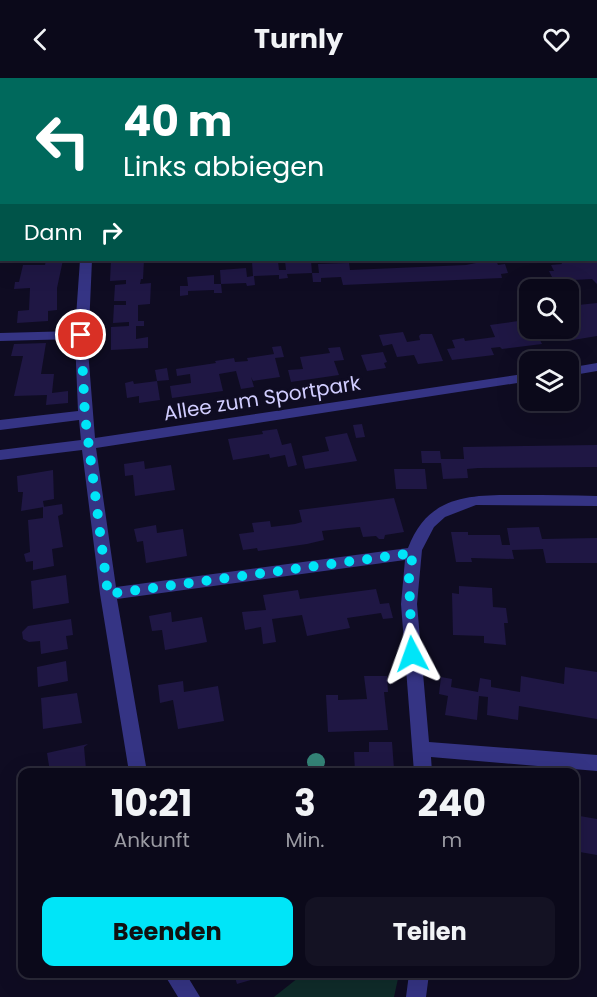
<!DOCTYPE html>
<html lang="de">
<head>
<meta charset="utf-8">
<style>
	:root { --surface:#0b091a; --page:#141223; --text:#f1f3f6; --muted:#9a9aa2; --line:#2b2a39; --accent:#00e5f8 }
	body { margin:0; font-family:Poppins,sans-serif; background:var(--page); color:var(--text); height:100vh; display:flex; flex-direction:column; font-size:22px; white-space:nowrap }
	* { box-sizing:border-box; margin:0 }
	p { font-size:20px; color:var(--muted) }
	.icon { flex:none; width:33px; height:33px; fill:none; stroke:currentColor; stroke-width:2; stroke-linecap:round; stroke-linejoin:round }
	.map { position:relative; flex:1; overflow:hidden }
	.drawer { position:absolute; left:18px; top:690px; width:561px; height:210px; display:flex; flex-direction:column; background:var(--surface); border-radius:12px; box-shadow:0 6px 24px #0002,0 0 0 2px var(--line) }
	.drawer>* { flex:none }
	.guide { position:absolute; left:0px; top:0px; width:597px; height:183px; box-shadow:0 6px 24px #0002,0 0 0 2px var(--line); background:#00695c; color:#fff; overflow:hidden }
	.controls { position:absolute; left:519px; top:201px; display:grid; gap:12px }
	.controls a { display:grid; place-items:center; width:60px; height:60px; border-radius:12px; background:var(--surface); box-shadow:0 6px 24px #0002,0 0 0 2px var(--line); font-size:30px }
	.pin { position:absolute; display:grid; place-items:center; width:51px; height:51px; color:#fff; margin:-26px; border:3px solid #fff; border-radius:50%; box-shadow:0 2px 6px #0007 }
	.me { position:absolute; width:66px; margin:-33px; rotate:356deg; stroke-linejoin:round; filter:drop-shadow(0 0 4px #0008) }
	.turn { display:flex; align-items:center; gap:21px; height:126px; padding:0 24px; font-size:27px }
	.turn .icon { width:78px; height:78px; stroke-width:2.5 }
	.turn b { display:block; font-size:42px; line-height:51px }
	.then { display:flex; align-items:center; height:57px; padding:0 24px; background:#0003; gap:12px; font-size:22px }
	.eta { display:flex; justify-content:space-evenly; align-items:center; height:102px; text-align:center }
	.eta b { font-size:36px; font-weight:700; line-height:42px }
	.cta { display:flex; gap:12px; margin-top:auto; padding:12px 24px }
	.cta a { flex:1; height:69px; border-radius:12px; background:var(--accent); color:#111; font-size:24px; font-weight:700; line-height:69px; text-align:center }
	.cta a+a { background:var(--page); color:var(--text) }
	header { display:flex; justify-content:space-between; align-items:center; height:78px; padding:0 24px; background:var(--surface); font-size:27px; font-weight:700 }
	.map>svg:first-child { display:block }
	.green { fill:#0f2c2a }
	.building { fill:#1f1744 }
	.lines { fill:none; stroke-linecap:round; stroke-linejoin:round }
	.minor { fill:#353484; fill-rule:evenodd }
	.tree { fill:#348377 }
	.route { stroke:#00e5f8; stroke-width:10; stroke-dasharray:0 18 }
	.labels { text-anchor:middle; stroke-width:6; stroke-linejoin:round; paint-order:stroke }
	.street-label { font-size:20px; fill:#d1cdff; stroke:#0f0c22 }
</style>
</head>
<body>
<header><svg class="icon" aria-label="back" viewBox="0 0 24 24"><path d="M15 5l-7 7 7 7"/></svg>Turnly<svg class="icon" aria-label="heart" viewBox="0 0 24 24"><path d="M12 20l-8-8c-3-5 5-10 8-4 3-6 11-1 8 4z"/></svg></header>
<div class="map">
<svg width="597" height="919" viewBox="0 0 597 919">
	<rect width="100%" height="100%" fill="#0f0c22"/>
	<path class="green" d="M303,896H399L394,919H274Z"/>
	<path class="building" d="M46,182H63L57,210V232L48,233V243L17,245L18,233L29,232L30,210L14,211L15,204H19L23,187H45Z
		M111,182H144L143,201H141L140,206L151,205L150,226L138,227V243H144V248H136V261L148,259V270L111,272V249L129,248V244L113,245L114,227H126V223H114L115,207L126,206V202L110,203Z
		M311,182L312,195H319L318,186L349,185L350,192L466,187L476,185L475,182H496L498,187L505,186L508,195L501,196L502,200L343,207L341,199L321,200V204H313L312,195L287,196L288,200L279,201V197L254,198L255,207L247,208L246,205L221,206L220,192L246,190L247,199L253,198L252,184L278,183L279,192H286L285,183Z
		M560,182H597V206L592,201L554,203L549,193H554L551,187L562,186Z
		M214,197V206H221L222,215H214V212L188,213V217L180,218V208H188L187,199Z
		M597,225V258L567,263L560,250H568V233L571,232L569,228Z
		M525,242L527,246H530V250H549L545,253L548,259L539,260L542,266L502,271L500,269L491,270L494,277L452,282L447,271L455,270L452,262L464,260L465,263L495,259L490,247Z
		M403,254L407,264L420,262L419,258L421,256H432L443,283L418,286L414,277L397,279L392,266L383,268L379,257Z
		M46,265L41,296H54L52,315L68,313V325L46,327L47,317L14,318L23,278H11L14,266Z
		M281,268L284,279L275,280L280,299L253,303L251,299L254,309L241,311L236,293L219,296L223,313L172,320L170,308L191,305L190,296L177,298L176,291L216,285L215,283L234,280L235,284L248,283L247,280L274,276L272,269Z
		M340,269L344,282L334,283L339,297L291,304L288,292L303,291L300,279L330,275L328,270Z
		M383,274L387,284L384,285L386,290L367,293L361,277Z
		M167,290L169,302L157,303L160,322L139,325V318L127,320L125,305L133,303L134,306L157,303L155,292Z
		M362,346L365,359L356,360L353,347Z
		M277,351L282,367L291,365L297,387L288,389L285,377L270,380L269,376L233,382L228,361L263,356L262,353Z
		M347,355L357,383L305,391L302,378L329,373L325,359Z
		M597,367V389L478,390L467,391L468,400L443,401L441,385H422L421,373H440L441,381H464L463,369Z
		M144,383L145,391L171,387L175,412L135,418L133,397L125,398L124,386Z
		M394,391H425L427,411H396Z
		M53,392L54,421L43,423L44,429L21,433L23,414H18L17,398Z
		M394,420L404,454L385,457L384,461H379L376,458L363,459L360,449L348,450L322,453L324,462L307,466L258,473L257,470L243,472L239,456L254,454L252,445L270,443L271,449L295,446L302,444L299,432Z
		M62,426L63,436L58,438L63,469L52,471L54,488L33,492V483L26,484L24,476L30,474L28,442L43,440V429Z
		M156,447L157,455L183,451L187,478L146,485L143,463L137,464L134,451Z
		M539,449L542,461L597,460V485H546L543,471L512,472L514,481L471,480L472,484H456L451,454H468V457H500L502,467H510L507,450Z
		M66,497L69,525L33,531L31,503Z
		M459,508L492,510L493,529L506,530L508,545H504L506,567L484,565V558L453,557L452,515L459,516Z
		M376,511L380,526L389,525L393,540L383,541L381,535L347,540L350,550L307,558L302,537L272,541L276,564L263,566L261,549L245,552L242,534L266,532L263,517L298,512L300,521Z
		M171,534L172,544L202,539L207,564L165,572L162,552L152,553L149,538Z
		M71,541L73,557L66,558L68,571L41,576L40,563L29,564L23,561L22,554L28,548Z
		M66,583L68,603L38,609L37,589Z
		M565,589L597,594V641L519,628L518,642L487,637L488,619L479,618L477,642L445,637L448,618L439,616L441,599L452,601L451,609L478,614L480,600L491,602V609L520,614L521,598L564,606Z
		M364,598H387L388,614H384L388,652L328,654L326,617H338V622L367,621Z
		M183,603L184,614L218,608L224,643L178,651L173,622L160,625L158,607Z
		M77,615L82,645L43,651L41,620Z
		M369,664H392L394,691H391V694H355L354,674H369Z
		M88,666L84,669L86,691L90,690V694H50L47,675Z
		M574,737L597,741V777L574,773Z
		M234,896H271L237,906Z"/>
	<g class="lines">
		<path class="minor" d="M43,0H57L59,2H44Z
			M183,0H194L196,2H184Z
			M233,0H245L231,2Z
			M0,60H2V66H0Z
			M80,182H92L88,272L95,360L530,295V303L96,370L116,509L408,470C429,415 472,417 523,417C548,417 572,417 597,418V428L476,427L445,439L434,449L422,472L417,526L429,664L597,677V693L431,679L432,694H414L401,526L405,482L117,521L147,694H129L100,516L82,372L0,382V372L81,362L79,342L0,352V342L78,333L75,261L0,263V255L75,253Z
			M597,285V293L568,298V290Z
			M164,896H186L200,919H178Z
			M409,896H429L426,919H406Z"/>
	</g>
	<circle class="tree" cx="316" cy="684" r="9"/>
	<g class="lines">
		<path class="route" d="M81,257L85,338L108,516L413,475L409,500L412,576"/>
	</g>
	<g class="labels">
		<g class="street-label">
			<text transform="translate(262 320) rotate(-9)" y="7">Allee zum Sportpark</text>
		</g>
	</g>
</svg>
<div class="controls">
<a><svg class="icon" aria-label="search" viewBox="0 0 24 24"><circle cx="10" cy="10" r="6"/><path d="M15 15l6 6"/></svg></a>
<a><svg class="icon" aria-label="layers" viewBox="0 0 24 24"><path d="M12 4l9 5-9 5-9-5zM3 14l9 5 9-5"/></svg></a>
</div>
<div class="pin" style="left:81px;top:257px;background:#d93025"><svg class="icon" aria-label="arrive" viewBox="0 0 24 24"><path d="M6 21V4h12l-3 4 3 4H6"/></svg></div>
<svg class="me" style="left:412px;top:576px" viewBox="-20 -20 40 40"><path d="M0-17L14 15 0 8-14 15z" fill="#00e5f8" stroke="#fff" stroke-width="4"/></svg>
<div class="guide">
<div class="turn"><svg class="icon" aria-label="left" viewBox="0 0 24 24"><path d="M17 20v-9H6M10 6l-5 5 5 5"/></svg><div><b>40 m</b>Links abbiegen</div></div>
<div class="then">Dann<svg class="icon" aria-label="right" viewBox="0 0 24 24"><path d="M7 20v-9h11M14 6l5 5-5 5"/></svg></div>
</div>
<section class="drawer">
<div class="eta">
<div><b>10:21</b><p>Ankunft</p></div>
<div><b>3</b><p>Min.</p></div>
<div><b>240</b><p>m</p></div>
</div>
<div class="cta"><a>Beenden</a><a>Teilen</a></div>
</section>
</div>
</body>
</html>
